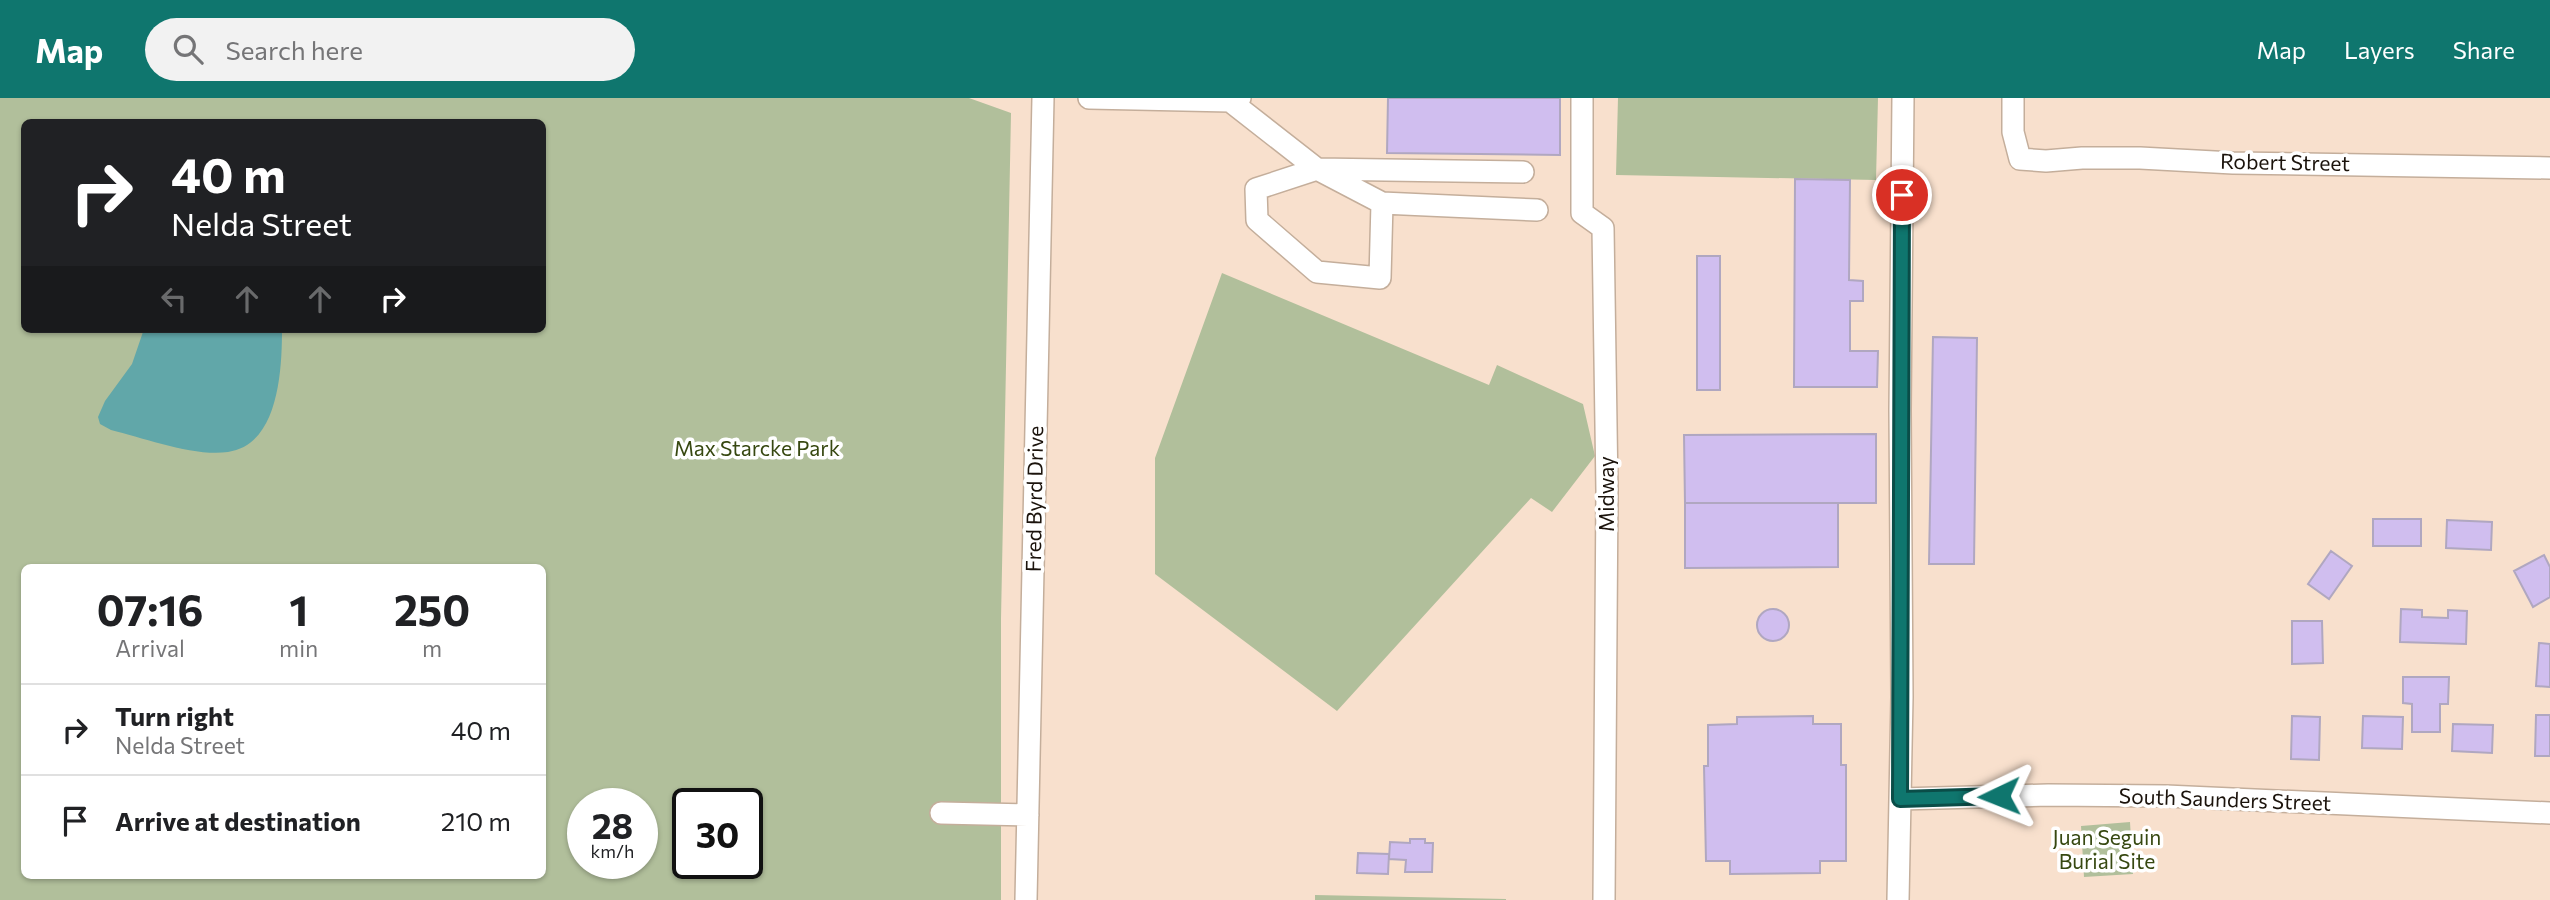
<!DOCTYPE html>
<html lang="en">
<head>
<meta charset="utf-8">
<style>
	:root { --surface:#fff; --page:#f2f2f2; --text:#202124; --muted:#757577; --line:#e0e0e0; --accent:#0f766e }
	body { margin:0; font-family:Commissioner,sans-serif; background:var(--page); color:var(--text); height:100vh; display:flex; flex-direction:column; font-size:26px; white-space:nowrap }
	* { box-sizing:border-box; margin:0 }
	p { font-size:23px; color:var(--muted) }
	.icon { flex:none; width:38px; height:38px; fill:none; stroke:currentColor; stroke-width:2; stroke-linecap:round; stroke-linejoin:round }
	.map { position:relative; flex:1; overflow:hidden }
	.side { position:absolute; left:21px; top:466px; width:525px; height:315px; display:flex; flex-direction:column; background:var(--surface); border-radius:10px; box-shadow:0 2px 5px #0004 }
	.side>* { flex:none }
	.guide { position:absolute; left:21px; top:21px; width:525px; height:214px; border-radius:10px; box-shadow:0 2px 5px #0004; background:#202124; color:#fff; overflow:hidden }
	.speed { position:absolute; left:567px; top:690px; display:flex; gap:14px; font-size:35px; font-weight:700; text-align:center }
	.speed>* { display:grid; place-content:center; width:91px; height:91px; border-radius:50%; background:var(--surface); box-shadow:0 2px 5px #0004; line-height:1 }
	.speed small { font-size:18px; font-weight:400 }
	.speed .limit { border:4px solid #111; border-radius:10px; background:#fff; color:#111 }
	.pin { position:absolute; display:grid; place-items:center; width:60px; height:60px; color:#fff; margin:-30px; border:4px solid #fff; border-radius:50%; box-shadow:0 2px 7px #0007 }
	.me { position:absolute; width:77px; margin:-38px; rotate:268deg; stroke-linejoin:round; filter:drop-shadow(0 0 5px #0008) }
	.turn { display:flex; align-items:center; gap:24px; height:147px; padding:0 35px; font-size:32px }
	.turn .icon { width:91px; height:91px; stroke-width:2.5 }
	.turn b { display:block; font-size:49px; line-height:60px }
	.lanes { display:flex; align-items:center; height:66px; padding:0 35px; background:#0003; justify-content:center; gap:35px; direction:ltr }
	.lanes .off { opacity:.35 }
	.eta { display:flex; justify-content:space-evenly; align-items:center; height:119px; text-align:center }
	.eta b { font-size:42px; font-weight:700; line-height:49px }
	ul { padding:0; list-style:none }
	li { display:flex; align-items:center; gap:21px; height:91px; padding:0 35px; border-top:2px solid var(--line) }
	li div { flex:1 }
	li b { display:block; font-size:26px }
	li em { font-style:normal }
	header { display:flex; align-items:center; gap:42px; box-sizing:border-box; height:98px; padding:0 35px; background:var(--accent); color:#fff }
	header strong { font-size:33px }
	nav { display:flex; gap:38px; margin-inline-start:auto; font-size:24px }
	.search { width:490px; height:63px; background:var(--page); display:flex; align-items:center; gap:18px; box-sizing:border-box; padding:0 24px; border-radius:38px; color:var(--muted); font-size:26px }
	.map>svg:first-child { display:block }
	.green { fill:#b1bf9b; fill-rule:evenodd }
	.water { fill:#61a7a9 }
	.building { fill:#d0beef; stroke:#b0a7c0; stroke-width:2 }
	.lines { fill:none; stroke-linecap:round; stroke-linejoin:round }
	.minor-casing { stroke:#c4ae9b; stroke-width:24 }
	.minor { stroke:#fff; stroke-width:21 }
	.route-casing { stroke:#0a4d48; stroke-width:18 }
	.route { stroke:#0f766e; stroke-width:12 }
	.labels { text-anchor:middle; stroke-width:7; stroke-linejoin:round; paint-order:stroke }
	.street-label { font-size:21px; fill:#1b130c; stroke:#fff }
	.park-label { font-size:21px; fill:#374811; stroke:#fff }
</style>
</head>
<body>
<header>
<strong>Map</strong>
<div class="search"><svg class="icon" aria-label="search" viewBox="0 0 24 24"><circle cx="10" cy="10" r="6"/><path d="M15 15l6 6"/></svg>Search here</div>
<nav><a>Map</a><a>Layers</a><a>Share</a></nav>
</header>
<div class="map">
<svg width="2550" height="802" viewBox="0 0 2550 802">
	<rect width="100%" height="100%" fill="#f8e0cd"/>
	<path class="green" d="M0,0H969L1011,15L1001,521V802H0ZM24,24H542V231H24ZM24,469H542V777H24ZM583,705H642V765H583ZM688,705H747V765H688Z
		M1618,0H1878L1876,82L1616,77Z
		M1222,175L1489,287L1497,267L1583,306L1595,358L1552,414L1531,400L1337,613L1155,476V360Z
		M2130,724L2133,776L2084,779L2081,728Z
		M1315,797L1506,801V802H1315Z"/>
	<path class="water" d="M144,231H282C282,271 279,347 228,354C194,359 144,340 111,332L100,326L98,319L105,303L132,266Z"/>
	<path class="building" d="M1388,0H1560V57L1387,55Z
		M1795,81L1850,82L1849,182L1863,183V203H1850V253H1878L1877,289H1794Z
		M1697,158H1720V292H1697Z
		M1933,239L1977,240L1974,466H1929Z
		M1876,336V405H1685L1684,337Z
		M1685,405H1838V469L1685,470Z
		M2373,421H2421V448H2373Z
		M2447,422L2492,424L2491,452L2446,450Z
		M2331,453L2352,468L2329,501L2308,486Z
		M2544,457L2550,469V499L2533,509L2514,473Z
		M1757 527a16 16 0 1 1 32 0a16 16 0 1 1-32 0Z
		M2401,511L2422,512V519L2448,520V512L2467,513L2466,546L2400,544Z
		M2292,523H2322L2323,565L2292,566Z
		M2539,545L2550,546V589L2536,588Z
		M2403,579H2449L2448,606H2440V634H2412V606L2403,605Z
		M2536,617H2550V658H2535Z
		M1813,618V626H1841V667H1846V763H1820V775L1730,776V763H1706L1704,668H1708V627L1737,626V619Z
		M2292,618L2320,619L2319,662L2291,661Z
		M2363,618L2403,619L2402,651L2362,650Z
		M2453,626L2493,627L2492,655L2452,653Z
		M1410,741H1425V745H1433L1432,774H1405L1406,762L1389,761L1390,744L1410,745Z
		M1358,755L1389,756L1388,776L1357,775Z"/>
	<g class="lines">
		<g class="minor-casing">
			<path id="minor" d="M1089,0L1230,3L1240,0
				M1231,0L1230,3L1317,71L1523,74
				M1582,0V115L1603,130L1607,392L1604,802
				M2013,0V34L2020,61L2046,63L2082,60H2140L2233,65L2550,70
				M1317,71L1382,105L1380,180L1317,174L1257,122L1256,91Z
				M1382,105L1537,112
				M1900,701L2048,697L2166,698L2550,715
				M941,715L1028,717
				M1026,802L1043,0
				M1898,802L1902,599L1900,312L1903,0"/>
		</g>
		<use href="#minor" class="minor"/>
	</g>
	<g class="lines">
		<g class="route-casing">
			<path id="route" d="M1902,97L1900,701L1999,698"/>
		</g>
		<use href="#route" class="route"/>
	</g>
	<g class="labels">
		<g class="street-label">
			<text transform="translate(2285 65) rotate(1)" y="7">Robert Street</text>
			<text transform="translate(1607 396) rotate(-90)" y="7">Midway</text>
			<text transform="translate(1035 401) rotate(-89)" y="7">Fred Byrd Drive</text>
			<text transform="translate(2225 702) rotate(2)" y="7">South Saunders Street</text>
		</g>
		<g class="park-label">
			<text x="757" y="358">Max Starcke Park</text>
			<text x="2107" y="747">Juan Seguin<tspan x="2107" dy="24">Burial Site</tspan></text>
		</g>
	</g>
</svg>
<div class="speed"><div>28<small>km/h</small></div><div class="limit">30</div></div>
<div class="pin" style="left:1902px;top:97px;background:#d93025"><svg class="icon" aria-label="arrive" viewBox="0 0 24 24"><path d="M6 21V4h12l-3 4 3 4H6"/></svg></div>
<svg class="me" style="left:1999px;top:698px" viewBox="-20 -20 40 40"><path d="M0-17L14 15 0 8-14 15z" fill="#0f766e" stroke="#fff" stroke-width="4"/></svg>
<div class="guide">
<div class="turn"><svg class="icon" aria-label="right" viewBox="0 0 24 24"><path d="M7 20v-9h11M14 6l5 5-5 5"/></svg><div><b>40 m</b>Nelda Street</div></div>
<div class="lanes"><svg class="icon off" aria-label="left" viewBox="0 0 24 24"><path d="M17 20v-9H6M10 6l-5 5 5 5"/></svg><svg class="icon off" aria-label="ahead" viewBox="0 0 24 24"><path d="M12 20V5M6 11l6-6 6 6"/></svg><svg class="icon off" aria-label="ahead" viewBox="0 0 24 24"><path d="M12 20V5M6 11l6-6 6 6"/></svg><svg class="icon" aria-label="right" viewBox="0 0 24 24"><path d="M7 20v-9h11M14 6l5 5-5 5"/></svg></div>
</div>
<section class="side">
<div class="eta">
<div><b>07:16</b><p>Arrival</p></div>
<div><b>1</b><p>min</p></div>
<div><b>250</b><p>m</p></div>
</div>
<ul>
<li><svg class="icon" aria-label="right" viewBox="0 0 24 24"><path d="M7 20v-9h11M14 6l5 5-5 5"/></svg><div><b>Turn right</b><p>Nelda Street</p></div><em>40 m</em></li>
<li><svg class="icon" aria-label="arrive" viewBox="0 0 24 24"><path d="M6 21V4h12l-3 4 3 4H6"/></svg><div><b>Arrive at destination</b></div><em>210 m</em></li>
</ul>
</section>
</div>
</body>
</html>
